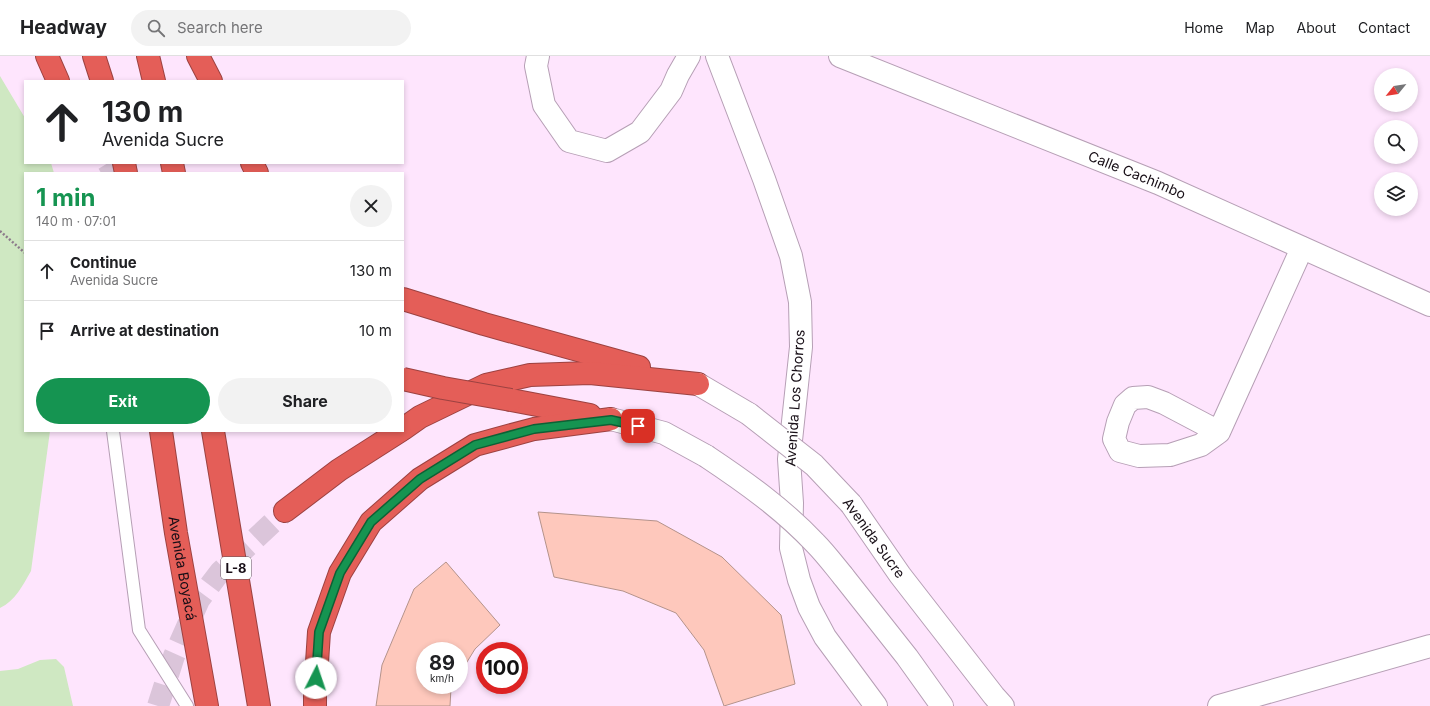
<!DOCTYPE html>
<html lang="en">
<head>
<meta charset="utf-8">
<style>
	:root { --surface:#fff; --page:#f2f2f2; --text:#202124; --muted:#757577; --line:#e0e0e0; --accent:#159451 }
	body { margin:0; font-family:Inter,sans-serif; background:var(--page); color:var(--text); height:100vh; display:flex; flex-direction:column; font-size:15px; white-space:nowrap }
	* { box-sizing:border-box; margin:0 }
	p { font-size:13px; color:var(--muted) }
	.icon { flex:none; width:22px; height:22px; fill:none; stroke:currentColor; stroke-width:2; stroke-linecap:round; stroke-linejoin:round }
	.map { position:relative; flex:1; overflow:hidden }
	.side { position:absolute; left:24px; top:116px; width:380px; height:260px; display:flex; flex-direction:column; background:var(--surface); border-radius:0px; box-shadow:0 2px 6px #0003 }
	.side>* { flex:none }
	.banner { position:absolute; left:24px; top:24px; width:380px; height:84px; border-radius:0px; box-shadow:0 2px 6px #0003; background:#fff; color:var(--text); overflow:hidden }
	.needle { width:26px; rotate:240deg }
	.controls { position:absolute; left:1374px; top:12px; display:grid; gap:8px }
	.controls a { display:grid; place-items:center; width:44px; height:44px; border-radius:50%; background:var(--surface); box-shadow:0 2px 6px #0003; font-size:20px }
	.speed { position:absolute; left:416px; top:586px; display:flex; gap:8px; font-size:20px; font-weight:700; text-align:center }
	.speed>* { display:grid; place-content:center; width:52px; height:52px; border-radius:50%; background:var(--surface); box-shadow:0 2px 6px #0003; line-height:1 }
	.speed small { font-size:10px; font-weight:400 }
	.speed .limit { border:6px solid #d22; background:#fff; color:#111 }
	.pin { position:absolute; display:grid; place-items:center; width:34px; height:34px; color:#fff; margin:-17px; border-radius:8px; box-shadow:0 2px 6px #0006 }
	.me { position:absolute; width:44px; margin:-22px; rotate:4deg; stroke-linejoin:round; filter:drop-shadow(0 0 3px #0008) }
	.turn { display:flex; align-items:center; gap:14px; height:84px; padding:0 12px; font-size:18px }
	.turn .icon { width:52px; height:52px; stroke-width:2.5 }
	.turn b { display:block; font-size:28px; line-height:34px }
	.round { display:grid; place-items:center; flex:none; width:42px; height:42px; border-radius:21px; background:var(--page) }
	.summary { display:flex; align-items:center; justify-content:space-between; height:68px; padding:0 12px }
	h1 { font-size:24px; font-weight:700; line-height:30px; color:var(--accent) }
	.cta { display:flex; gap:8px; margin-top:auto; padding:8px 12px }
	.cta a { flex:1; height:46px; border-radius:24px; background:var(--accent); color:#fff; font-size:16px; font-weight:700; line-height:46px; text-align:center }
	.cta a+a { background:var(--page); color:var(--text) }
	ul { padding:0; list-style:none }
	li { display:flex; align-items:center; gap:12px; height:60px; padding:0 12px; border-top:1px solid var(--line) }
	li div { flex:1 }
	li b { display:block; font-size:15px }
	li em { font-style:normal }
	header { display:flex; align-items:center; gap:24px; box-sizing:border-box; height:56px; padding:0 20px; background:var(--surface); border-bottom:1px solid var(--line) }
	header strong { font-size:19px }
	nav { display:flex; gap:22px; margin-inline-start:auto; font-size:14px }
	.search { width:280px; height:36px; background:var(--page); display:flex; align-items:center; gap:10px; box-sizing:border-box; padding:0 14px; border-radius:22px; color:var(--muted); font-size:15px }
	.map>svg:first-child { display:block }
	.green { fill:#cfe8c2 }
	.building { fill:#fec8bc; stroke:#b4938b }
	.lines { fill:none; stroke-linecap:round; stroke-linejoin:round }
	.highway-tunnel { stroke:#dbc5da; stroke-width:22; stroke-dasharray:22 11; stroke-linecap:butt }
	.lane-casing { stroke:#b69fb5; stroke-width:14 }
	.street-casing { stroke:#b69fb5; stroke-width:24 }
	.secondary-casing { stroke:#b69fb5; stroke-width:24 }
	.highway-casing { stroke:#9c4241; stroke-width:24 }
	.path { stroke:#8c7b8b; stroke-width:2.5; stroke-dasharray:2 2; stroke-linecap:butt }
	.lane { stroke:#fff; stroke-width:12 }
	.street { stroke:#fff; stroke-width:22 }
	.secondary { stroke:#fff; stroke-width:22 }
	.highway { stroke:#e45e58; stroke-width:22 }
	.secondary-bridge-casing { stroke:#b69fb5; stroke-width:24; stroke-linecap:butt }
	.highway-bridge-casing { stroke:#9c4241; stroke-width:24; stroke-linecap:butt }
	.secondary-bridge { stroke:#fff; stroke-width:22 }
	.highway-bridge { stroke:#e45e58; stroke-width:22 }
	.route-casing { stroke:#0e6035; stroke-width:10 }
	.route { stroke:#159451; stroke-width:7 }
	.labels { text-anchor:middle; stroke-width:3.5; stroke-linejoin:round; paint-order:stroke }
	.shield { fill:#fff; stroke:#5d565c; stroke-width:1 }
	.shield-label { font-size:13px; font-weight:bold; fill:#170e16 }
	.street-label { font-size:14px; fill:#170e16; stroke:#fff }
</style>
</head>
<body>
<header>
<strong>Headway</strong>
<div class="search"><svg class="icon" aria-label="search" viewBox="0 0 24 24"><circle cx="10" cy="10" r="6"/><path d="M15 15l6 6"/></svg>Search here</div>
<nav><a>Home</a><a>Map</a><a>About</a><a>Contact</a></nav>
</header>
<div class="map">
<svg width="1430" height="650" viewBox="0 0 1430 650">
	<rect width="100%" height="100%" fill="#fee5fd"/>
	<path class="green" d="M0,20L25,62V107H51L54,117H25V375H50L31,515C23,529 15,545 0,552Z
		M56,603L64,611L73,650H0V615L18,613L40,604Z"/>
	<path class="building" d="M538,456L657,465L722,501L781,559L795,628L724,650L704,594L676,557L623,535L554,521Z
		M446,506L500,569L475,593L459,619V595H425V629H452L451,632L450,650H376L382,609L414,533Z"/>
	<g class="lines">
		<path class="highway-tunnel" d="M108,107L114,117
			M158,650L174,600L199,544L220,516L285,455"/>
		<g class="lane-casing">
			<path id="lane" d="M113,375L139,574L187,650"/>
		</g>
		<g class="street-casing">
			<g id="street">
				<path d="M538,0L536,10L544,49L569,85L607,95L640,76L671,35L678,19L689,0"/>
				<path d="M717,0L764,123L791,200L800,246L801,291L789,403L792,447L791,492L799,524L809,551L825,581L876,650"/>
				<path id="s1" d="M840,0L1158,127L1430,249"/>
				<path d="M1219,376L1164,347L1148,341L1133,342L1125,349L1118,366L1114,383L1120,395L1139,400L1170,399L1201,389L1219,376L1302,192"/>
				<path d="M1219,650L1430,590"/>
			</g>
		</g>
		<g class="secondary-casing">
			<path id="secondary" d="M698,328L749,358
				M611,363L664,377L706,400
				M851,448L900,519L994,640L1003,650
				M843,520L907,601L942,650"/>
		</g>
		<g class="highway-casing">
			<g id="highway">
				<path d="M47,0L58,25"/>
				<path d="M94,0L102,25"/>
				<path d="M148,0L154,25"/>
				<path d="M198,0L211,25"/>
				<path d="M124,107L126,117"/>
				<path d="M172,107L174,117"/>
				<path d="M252,107L257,117"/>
				<path d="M403,243L484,268L639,311"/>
				<path d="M511,344L590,359"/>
				<path d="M403,373L420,361L486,329L530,319L590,317L698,328"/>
				<path id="s2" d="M161,375L176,477L207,650"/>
				<path d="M213,375L259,650"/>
				<path d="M285,455L339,414L400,375"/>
				<path d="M315,650V637L319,576L340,517L371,466L420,423L475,389L534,373L611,363"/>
			</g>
		</g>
		<path class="path" d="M0,175L25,197"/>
		<use href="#lane" class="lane"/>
		<use href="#street" class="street"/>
		<use href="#secondary" class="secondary"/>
		<use href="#highway" class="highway"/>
		<g class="secondary-bridge-casing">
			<path id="secondary-bridge" d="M749,358L814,409L851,448
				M706,400C745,426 783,453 815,487C825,497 834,509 843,520"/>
		</g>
		<g class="highway-bridge-casing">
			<path id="highway-bridge" d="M403,323L443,332L511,344"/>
		</g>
		<use href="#secondary-bridge" class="secondary-bridge"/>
		<use href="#highway-bridge" class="highway-bridge"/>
	</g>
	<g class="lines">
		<g class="route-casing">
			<path id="route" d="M316,622L319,576L340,517L371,466L420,423L475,389L534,373L611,364L638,370"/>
		</g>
		<use href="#route" class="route"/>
	</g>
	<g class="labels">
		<rect class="shield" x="221" y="501" width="30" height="22" rx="3"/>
		<g class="shield-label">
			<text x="236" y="517">L-8</text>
		</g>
		<g class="street-label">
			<text dy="5" stroke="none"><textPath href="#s1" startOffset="320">Calle Cachimbo</textPath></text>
			<text transform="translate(795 342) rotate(-86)" y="5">Avenida Los Chorros</text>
			<text transform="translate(874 482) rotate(54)" y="5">Avenida Sucre</text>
			<text dy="5" stroke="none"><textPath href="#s2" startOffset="139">Avenida Boyacá</textPath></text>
		</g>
	</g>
</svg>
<div class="controls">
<a><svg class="needle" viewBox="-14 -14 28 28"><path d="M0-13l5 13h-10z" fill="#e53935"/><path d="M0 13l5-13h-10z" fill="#757577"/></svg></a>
<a><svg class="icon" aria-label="search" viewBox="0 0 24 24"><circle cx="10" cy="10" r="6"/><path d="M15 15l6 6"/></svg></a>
<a><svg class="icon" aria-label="layers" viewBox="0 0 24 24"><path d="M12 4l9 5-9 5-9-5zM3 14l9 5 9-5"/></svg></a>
</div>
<div class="speed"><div>89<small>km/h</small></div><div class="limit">100</div></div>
<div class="pin" style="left:638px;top:370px;background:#d93025"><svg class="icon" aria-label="arrive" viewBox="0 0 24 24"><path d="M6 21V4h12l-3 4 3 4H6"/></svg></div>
<svg class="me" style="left:316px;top:622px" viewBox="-20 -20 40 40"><circle r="19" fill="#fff"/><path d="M0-13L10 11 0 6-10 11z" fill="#159451"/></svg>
<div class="banner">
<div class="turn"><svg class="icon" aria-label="ahead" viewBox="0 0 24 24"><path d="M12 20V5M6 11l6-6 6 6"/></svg><div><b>130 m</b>Avenida Sucre</div></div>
</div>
<section class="side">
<div class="summary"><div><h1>1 min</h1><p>140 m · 07:01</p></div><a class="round"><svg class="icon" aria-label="close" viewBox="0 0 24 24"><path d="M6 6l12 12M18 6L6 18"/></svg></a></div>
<ul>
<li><svg class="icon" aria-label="ahead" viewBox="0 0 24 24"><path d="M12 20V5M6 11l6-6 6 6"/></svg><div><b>Continue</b><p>Avenida Sucre</p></div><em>130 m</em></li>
<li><svg class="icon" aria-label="arrive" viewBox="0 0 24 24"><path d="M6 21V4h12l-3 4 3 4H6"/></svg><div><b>Arrive at destination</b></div><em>10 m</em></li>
</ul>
<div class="cta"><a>Exit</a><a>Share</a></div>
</section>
</div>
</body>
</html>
